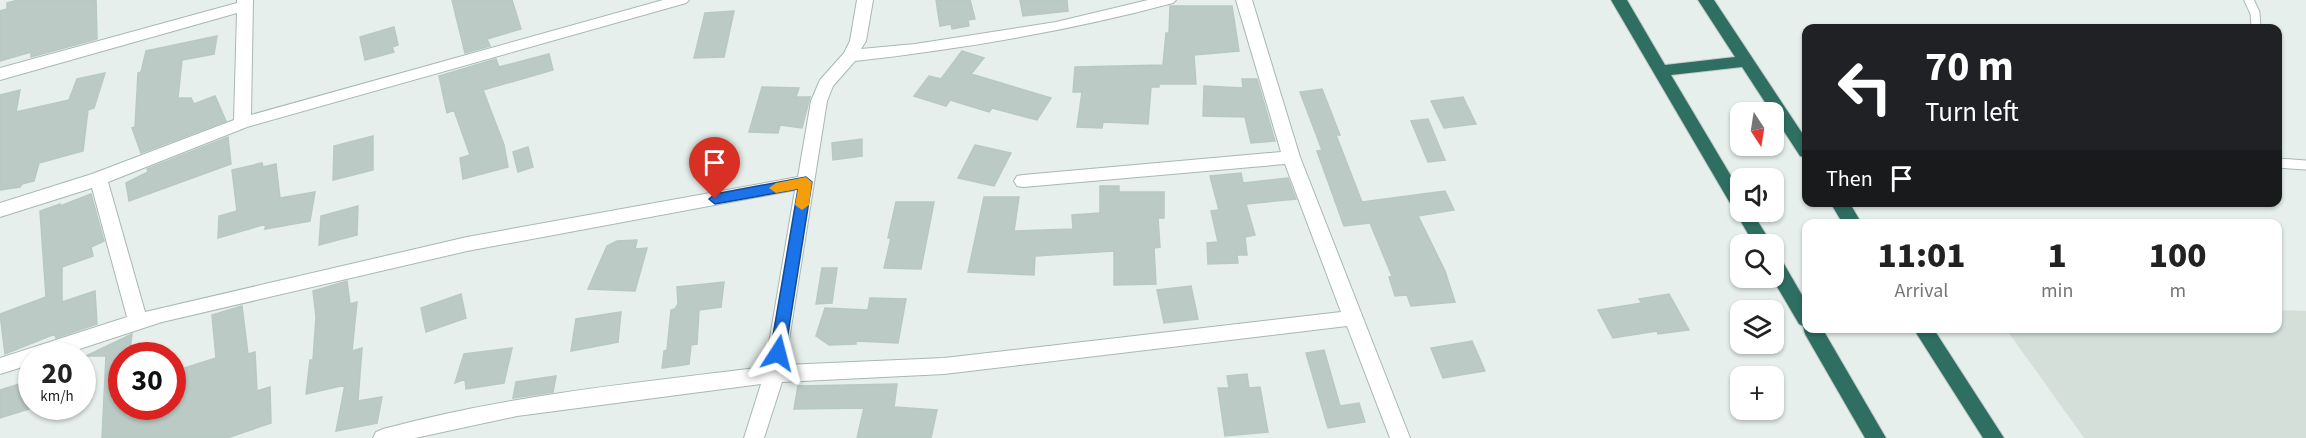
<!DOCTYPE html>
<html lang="en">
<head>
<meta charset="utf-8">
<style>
	:root { --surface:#fff; --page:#f2f2f2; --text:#222; --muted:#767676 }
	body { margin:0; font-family:"Source Sans 3",sans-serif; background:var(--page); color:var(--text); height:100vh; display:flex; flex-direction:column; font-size:22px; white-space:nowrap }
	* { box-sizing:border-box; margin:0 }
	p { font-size:20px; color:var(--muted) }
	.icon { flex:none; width:33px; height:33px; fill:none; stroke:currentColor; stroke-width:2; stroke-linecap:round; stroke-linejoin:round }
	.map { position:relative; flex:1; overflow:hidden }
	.panel { position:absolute; left:1802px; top:219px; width:480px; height:114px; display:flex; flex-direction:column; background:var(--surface); border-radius:12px; box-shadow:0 2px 4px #0004 }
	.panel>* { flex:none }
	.top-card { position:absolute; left:1802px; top:24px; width:480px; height:183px; border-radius:12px; box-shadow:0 2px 4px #0004; background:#202124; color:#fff; overflow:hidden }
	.needle { width:39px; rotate:168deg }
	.tools { position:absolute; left:1730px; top:102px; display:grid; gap:12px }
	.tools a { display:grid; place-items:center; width:54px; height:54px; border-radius:12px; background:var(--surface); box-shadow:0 2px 4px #0004; font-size:30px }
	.speed { position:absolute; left:18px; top:342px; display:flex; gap:12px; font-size:30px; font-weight:700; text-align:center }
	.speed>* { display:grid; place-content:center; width:78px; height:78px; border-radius:50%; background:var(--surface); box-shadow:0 2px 4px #0004; line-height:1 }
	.speed small { font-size:15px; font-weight:400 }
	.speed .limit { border:9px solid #d22; background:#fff; color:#111 }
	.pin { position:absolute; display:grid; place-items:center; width:51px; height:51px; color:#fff; margin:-62px -26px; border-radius:50% 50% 50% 0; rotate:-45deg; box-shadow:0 0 6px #0007 }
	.pin .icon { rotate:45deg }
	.me { position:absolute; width:66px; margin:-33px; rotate:9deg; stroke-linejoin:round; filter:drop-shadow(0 0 4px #0008) }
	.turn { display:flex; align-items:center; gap:21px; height:126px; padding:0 24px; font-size:27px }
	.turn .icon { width:78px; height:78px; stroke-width:2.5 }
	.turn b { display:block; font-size:42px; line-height:51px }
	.then { display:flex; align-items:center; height:57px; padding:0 24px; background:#0003; gap:12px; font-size:22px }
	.eta { display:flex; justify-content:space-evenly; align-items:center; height:102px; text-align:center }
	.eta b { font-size:36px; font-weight:800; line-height:42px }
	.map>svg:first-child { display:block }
	.built { fill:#d4dfda }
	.building { fill:#bbcac4; stroke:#b8c9c2; stroke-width:1.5 }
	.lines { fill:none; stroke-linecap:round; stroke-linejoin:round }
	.lane-casing { stroke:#a8b8b2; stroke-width:11 }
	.street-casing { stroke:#a8b8b2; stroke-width:2 }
	.highway-casing { stroke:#c2cac8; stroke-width:2 }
	.lane { stroke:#fff; stroke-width:9 }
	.street { fill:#fff; fill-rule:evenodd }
	.highway { fill:#2f6f62; fill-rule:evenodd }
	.route { fill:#1a73e8; stroke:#114b97; stroke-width:1.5 }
	.slow { fill:#f59e0b }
</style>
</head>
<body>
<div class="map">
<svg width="2306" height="438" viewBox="0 0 2306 438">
	<rect width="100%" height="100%" fill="#e6efeb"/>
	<path class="built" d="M2277,310L2306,311V438H2084L2006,329L2277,328Z"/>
	<path class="building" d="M18,0H96L97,39L31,57V52L0,61V11L7,9V3Z
		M452,0H512L521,29L487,39L490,46L465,53Z
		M936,0H970L975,19L968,20L969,26L952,29L951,24L940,26Z
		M1020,0H1067L1068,11L1023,16Z
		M1170,6H1232L1239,51L1194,55L1196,84H1159V87H1151L1148,124L1103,122L1102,128L1077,127L1082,92H1073L1075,67L1163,65L1166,33H1169Z
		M734,11L724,57L694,58L705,13Z
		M394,27L398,45L392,47L394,52L365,60L360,37Z
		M217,36L214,54L182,60L178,98H191L194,104L215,96L226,121L141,153L132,128L135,127L138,73L141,72L146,51Z
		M962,51L984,58L971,74L1051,98L1037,120L992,108L989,112L950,100L946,106L914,96L929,76L941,79Z
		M549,54L553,70L483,90L504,145L508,167L463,179L460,158L470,155L454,110L447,113L439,76L496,59L499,67Z
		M105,73L94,108L88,110L83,151L39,163L34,181L22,184L20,187L0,190V95L20,90L16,112L69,100L77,79Z
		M1242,79H1257L1275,141L1251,143L1245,117L1203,116L1204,86L1243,88Z
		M762,87L799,88L796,97H810L802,128L780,125L778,133L749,132Z
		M1322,89L1340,135H1336L1362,202L1445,191L1454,210L1418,216L1445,271L1455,302L1411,306L1407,295L1395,296L1389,277L1392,276L1370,223L1344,226L1317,151L1322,150L1300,92Z
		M1463,97L1476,124L1444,128L1431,101Z
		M1428,119L1445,160L1428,162L1411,121Z
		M373,136V170L333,180L334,146Z
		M228,137L231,164L129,201L126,183L148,172L147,169Z
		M862,139V156L833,160L832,143Z
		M975,145L1011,153L994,186L958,178Z
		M528,147L533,167L518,172L513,152Z
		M262,163L263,167L276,164L280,198L315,192L310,221L265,229L266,224L218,238L219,216L237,211L232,170Z
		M1241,173L1243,183L1288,178L1296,199L1246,204L1255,235L1245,237L1247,255H1237L1238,263L1208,264L1207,243L1218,242L1211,211L1219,210L1210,176Z
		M1100,186H1119V192H1164V218H1158L1160,247L1154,248L1156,284L1114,285V251L1035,256L1034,275L968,272L984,197H1019L1014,231L1073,229L1072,215L1100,213Z
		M91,194L104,241L91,247L93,256L62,267V302L95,291L97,324L56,338L55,334L5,354L0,314L46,297L40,211L60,204V206Z
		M896,202H934L921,269L884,268L891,238H888Z
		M358,206L357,235L319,245L321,216Z
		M637,240L635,249L647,248L635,291L588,289L607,246L617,241Z
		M822,268H837L832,303L816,304Z
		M347,281L350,304L357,302L352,351L362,348L358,401L382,397L377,423L336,431L345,385L306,394L310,360H313L316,317L313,291Z
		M724,282L721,307L699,310L697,344L691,345L689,364L662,368L664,351L667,350L671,310L675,309L678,304L677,287Z
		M1191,286L1198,319L1164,323L1157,290Z
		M461,294L466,318L426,332L421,308Z
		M1669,294L1689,330L1658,334L1657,331L1613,338L1598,310L1642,303L1639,299Z
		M870,298L906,299L898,343L856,341V344L829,345L816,336L825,308L868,310Z
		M242,306L248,354L255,352L257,391L270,387L271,423L227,438H102L106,356H86L132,334L129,356H122V406H172V372L216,358L212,315Z
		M621,312L618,342L571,351L576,319Z
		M1472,341L1485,371L1443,378L1431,348Z
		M512,348L504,383L466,389L465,379L455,383L464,354Z
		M1324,350L1340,406L1359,403L1365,422L1328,428L1306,353Z
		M1247,374L1249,388L1260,387L1268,432L1225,436L1218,388H1229L1227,376Z
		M556,376L553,392L513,398L516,382Z
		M32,380V408L0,418V390Z
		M897,384L894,407L937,410L931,438H857L864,408L794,409L798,386Z"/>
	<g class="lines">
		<g class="lane-casing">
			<path id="lane" d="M2249,0L2255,13L2256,28
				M2277,163L2306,165"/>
		</g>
		<g class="street-casing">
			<path id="street" d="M237,0H253L251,115L663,0H689L686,3L247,127L108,182L145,312L467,237L798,177L811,101L820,80L844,53L850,41L857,0H873L866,41L861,49L915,44L1056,22L1148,0H1176L1173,3C1069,31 962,49 855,61L833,86L827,101L785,365L944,358L1341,312L1285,164L1023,187L1017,186L1014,181L1017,176L1023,175L1281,152L1236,0H1252L1300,157L1410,438H1390L1347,326L944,374L782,382L764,438H744L761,384L517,416L415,438H373L376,432L383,429C508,395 637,383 765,367L795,190L467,251L162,322L58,356H32V364L0,374V358L127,317L92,188L0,217V203L92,174L234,120L237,13L0,80V68L237,3Z"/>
		</g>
		<g class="highway-casing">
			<path id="highway" d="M1611,0H1627L1665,65L1735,57L1698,0H1714L1806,139V158L1800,156L1742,67L1671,75L1740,191V212H1752L1772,244H1754Z
				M1830,202H1849L1862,224H1843Z
				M1773,255L1780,257L1806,302V328H1822L1886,438H1865L1805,334L1803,326L1799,324L1772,278Z
				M1913,328H1933L2004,438H1983Z"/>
		</g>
		<use href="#lane" class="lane"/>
		<use href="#street" class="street"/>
		<use href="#highway" class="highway"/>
	</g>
	<path class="route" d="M806,177L812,182L785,353L783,357H772L770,353L798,189L715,204L709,199L715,194Z"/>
	<path class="slow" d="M806,177L812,182L809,205L802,210L795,205L798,189L776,193L769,188L776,183Z"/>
</svg>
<div class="tools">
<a><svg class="needle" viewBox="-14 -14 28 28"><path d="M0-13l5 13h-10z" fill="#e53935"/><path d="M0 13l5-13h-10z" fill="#767676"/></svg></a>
<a><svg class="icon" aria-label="sound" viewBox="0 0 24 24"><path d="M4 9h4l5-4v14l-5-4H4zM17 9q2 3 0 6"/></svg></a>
<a><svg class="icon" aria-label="search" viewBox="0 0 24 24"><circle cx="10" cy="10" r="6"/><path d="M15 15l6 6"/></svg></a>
<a><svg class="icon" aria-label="layers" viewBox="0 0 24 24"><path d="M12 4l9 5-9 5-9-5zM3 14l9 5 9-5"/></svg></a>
<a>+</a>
</div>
<div class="speed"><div>20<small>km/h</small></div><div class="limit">30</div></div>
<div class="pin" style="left:715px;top:199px;background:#d93025"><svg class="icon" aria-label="arrive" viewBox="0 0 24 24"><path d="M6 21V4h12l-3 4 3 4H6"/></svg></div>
<svg class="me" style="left:778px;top:353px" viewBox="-20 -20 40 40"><path d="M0-17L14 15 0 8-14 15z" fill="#1a73e8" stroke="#fff" stroke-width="4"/></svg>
<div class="top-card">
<div class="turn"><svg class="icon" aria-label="left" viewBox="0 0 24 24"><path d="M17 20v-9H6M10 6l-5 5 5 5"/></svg><div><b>70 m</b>Turn left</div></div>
<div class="then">Then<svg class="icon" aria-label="arrive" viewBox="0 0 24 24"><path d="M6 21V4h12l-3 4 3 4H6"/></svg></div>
</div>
<section class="panel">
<div class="eta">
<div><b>11:01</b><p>Arrival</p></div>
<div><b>1</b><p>min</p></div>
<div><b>100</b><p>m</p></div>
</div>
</section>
</div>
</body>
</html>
